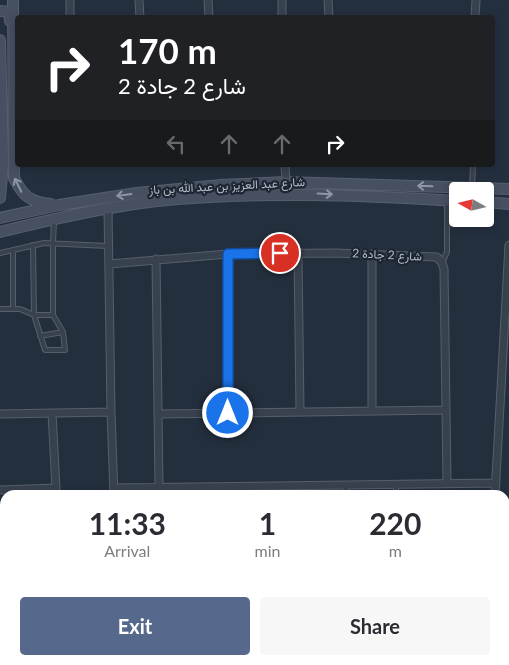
<!DOCTYPE html>
<html lang="en">
<head>
<meta charset="utf-8">
<style>
	:root { --surface:#fff; --page:#f7f7f7; --text:#2b2b33; --muted:#7c7c81; --accent:#56698c }
	body { margin:0; font-family:Lato,Vazirmatn,sans-serif; background:var(--page); color:var(--text); height:100vh; display:flex; flex-direction:column; font-size:19px; white-space:nowrap }
	* { box-sizing:border-box; margin:0 }
	p { font-size:16px; color:var(--muted) }
	.icon { flex:none; width:28px; height:28px; fill:none; stroke:currentColor; stroke-width:2; stroke-linecap:round; stroke-linejoin:round }
	.map { position:relative; flex:1; overflow:hidden }
	.panel { position:absolute; left:0px; top:490px; width:510px; height:175px; display:flex; flex-direction:column; background:var(--surface); border-radius:15px 15px 0 0; box-shadow:0 2px 8px #0003 }
	.panel>* { flex:none }
	.hud { position:absolute; left:15px; top:15px; width:480px; height:152px; border-radius:5px; box-shadow:0 2px 8px #0003; background:#202124; color:#fff; overflow:hidden }
	.needle { width:32px; rotate:278deg }
	.fabs { position:absolute; left:449px; top:182px; display:grid; gap:10px }
	.fabs a { display:grid; place-items:center; width:45px; height:45px; border-radius:5px; background:var(--surface); box-shadow:0 2px 8px #0003; font-size:25px }
	.pin { position:absolute; display:grid; place-items:center; width:42px; height:42px; color:#fff; margin:-21px; border:2px solid #fff; border-radius:50%; box-shadow:0 1px 5px #0007 }
	.me { position:absolute; width:55px; margin:-28px; rotate:0deg; stroke-linejoin:round; filter:drop-shadow(0 0 4px #0008) }
	.turn { display:flex; align-items:center; gap:18px; height:105px; padding:0 20px; font-size:22px }
	.turn .icon { width:65px; height:65px; stroke-width:2.5 }
	.turn b { display:block; font-size:35px; line-height:42px }
	.lanes { display:flex; align-items:center; height:48px; padding:0 20px; background:#0003; justify-content:center; gap:25px; direction:ltr }
	.lanes .off { opacity:.35 }
	.eta { display:flex; justify-content:space-evenly; align-items:center; height:85px; text-align:center }
	.eta b { font-size:30px; font-weight:700; line-height:35px }
	.cta { display:flex; gap:10px; margin-top:auto; padding:10px 20px }
	.cta a { flex:1; height:58px; border-radius:5px; background:var(--accent); color:#fff; font-size:20px; font-weight:700; line-height:58px; text-align:center }
	.cta a+a { background:var(--page); color:var(--text) }
	.map>svg:first-child { display:block }
	.lines { fill:none; stroke-linecap:round; stroke-linejoin:round }
	.lane-casing { stroke:#565f6c; stroke-width:6 }
	.street-casing { stroke:#565f6c; stroke-width:9 }
	.secondary-casing { stroke:#565f6c; stroke-width:12 }
	.lane { stroke:#38414e; stroke-width:4 }
	.street { stroke:#38414e; stroke-width:7 }
	.secondary { stroke:#465061; stroke-width:10 }
	.oneway { stroke:#8e96a5 }
	.route-casing { stroke:#114b97; stroke-width:12 }
	.route { stroke:#1a73e8; stroke-width:9 }
	.labels { text-anchor:middle; stroke-width:4.5; stroke-linejoin:round; paint-order:stroke }
	.street-label { font-size:12px; fill:#b4bcc9; stroke:#1d2633 }
</style>
</head>
<body>
<div class="map">
<svg width="509" height="665" viewBox="0 0 509 665">
	<rect width="100%" height="100%" fill="#242f3e"/>
	<g class="lines">
		<g class="lane-casing">
			<path id="lane" d="M472,188L473,165
				M33,245L34,315H53
				M13,250V309
				M0,253L44,243L108,246
				M442,263L447,252V201
				M0,309H20L34,315L45,350H65L63,332L53,315V243L54,220
				M40,336L63,332
				M396,484V495
				M346,485V495"/>
		</g>
		<g class="street-casing">
			<path id="street" d="M70,0V18
				M139,0L140,18
				M208,0L209,18
				M282,0V18
				M328,0L329,18
				M475,18L476,0
				M285,165L286,182
				M108,208L111,412L114,495
				M298,252L300,412
				M156,259L159,487
				M109,264L228,254L335,253L437,257L442,263L444,269L447,483
				M372,411V254
				M228,413V254
				M0,414L111,412
				M159,414L446,410
				M114,488L496,483
				M0,490L56,488L52,413
				M495,495L509,245
				M505,532L509,533
				M0,570H5
				M505,600L509,601
				M118,660V665
				M201,660V665
				M401,660V665
				M485,665L486,660"/>
		</g>
		<g class="secondary-casing">
			<path id="secondary" d="M13,0L14,178C23,196 30,202 51,204
				M0,11L9,12L10,21
				M0,40L3,164L0,198
				M485,202L509,204
				M0,218L59,205L137,193L221,185L286,182L509,189
				M0,232C52,219 104,207 157,201C257,191 357,195 458,201"/>
		</g>
		<use href="#lane" class="lane"/>
		<use href="#street" class="street"/>
		<use href="#secondary" class="secondary"/>
	</g>
	<defs><path id="oneway-shaft" d="M-6 0H5M1.5-3L5.5 0L1.5 3" fill="none" stroke-width="1.6" stroke-linecap="round" stroke-linejoin="round" transform="scale(1.25)"/></defs>
	<g class="oneway">
		<use href="#oneway-shaft" transform="translate(18 185) rotate(-116)"/>
		<use href="#oneway-shaft" transform="translate(425 186) rotate(-178)"/>
		<use href="#oneway-shaft" transform="translate(325 194) rotate(3)"/>
		<use href="#oneway-shaft" transform="translate(124 195) rotate(172)"/>
	</g>
	<g class="lines">
		<g class="route-casing">
			<path id="route" d="M228,413V254L280,253"/>
		</g>
		<use href="#route" class="route"/>
	</g>
	<g class="labels">
		<g class="street-label">
			<text transform="translate(227 186) rotate(-3)" y="4">شارع عبد العزيز بن عبد الله بن باز</text>
			<text transform="translate(387 255) rotate(3)" y="4">شارع 2 جادة 2</text>
		</g>
	</g>
</svg>
<div class="fabs">
<a><svg class="needle" viewBox="-14 -14 28 28"><path d="M0-13l5 13h-10z" fill="#e53935"/><path d="M0 13l5-13h-10z" fill="#7c7c81"/></svg></a>
</div>
<div class="pin" style="left:280px;top:253px;background:#d93025"><svg class="icon" aria-label="arrive" viewBox="0 0 24 24"><path d="M6 21V4h12l-3 4 3 4H6"/></svg></div>
<svg class="me" style="left:228px;top:413px" viewBox="-20 -20 40 40"><circle r="17" fill="#1a73e8" stroke="#fff" stroke-width="3"/><path d="M0-11L8 9 0 5-8 9z" fill="#fff"/></svg>
<div class="hud">
<div class="turn"><svg class="icon" aria-label="right" viewBox="0 0 24 24"><path d="M7 20v-9h11M14 6l5 5-5 5"/></svg><div><b>170 m</b>شارع 2 جادة 2</div></div>
<div class="lanes"><svg class="icon off" aria-label="left" viewBox="0 0 24 24"><path d="M17 20v-9H6M10 6l-5 5 5 5"/></svg><svg class="icon off" aria-label="ahead" viewBox="0 0 24 24"><path d="M12 20V5M6 11l6-6 6 6"/></svg><svg class="icon off" aria-label="ahead" viewBox="0 0 24 24"><path d="M12 20V5M6 11l6-6 6 6"/></svg><svg class="icon" aria-label="right" viewBox="0 0 24 24"><path d="M7 20v-9h11M14 6l5 5-5 5"/></svg></div>
</div>
<section class="panel">
<div class="eta">
<div><b>11:33</b><p>Arrival</p></div>
<div><b>1</b><p>min</p></div>
<div><b>220</b><p>m</p></div>
</div>
<div class="cta"><a>Exit</a><a>Share</a></div>
</section>
</div>
</body>
</html>
